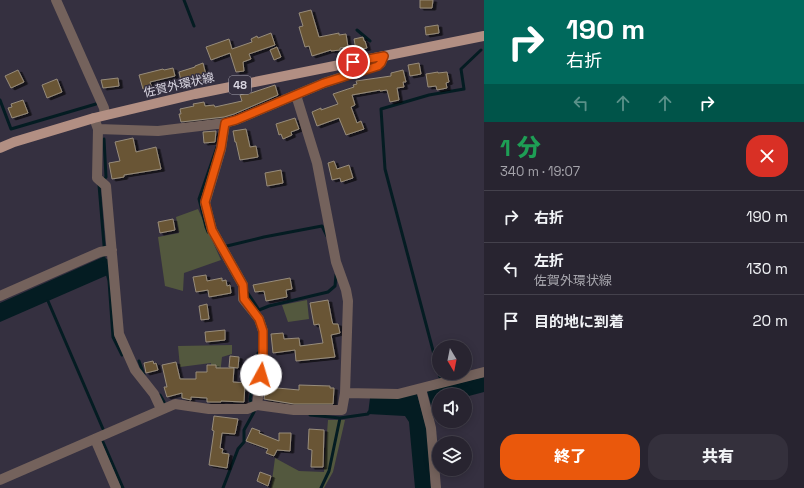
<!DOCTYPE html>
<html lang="ja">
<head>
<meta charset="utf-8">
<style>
	:root { --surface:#282430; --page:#34303c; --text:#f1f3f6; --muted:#a5a4ab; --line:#44414c; --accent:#ea580c }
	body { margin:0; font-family:"Space Grotesk","Noto Sans JP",sans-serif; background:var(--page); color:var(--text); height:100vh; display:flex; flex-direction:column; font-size:15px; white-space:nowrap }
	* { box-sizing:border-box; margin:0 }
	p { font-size:13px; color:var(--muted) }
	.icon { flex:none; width:22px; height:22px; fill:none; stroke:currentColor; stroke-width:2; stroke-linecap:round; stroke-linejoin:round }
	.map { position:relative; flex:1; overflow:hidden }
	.side { display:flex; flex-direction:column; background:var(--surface); width:320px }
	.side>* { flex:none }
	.top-card { background:#00695c; color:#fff; overflow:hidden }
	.needle { width:26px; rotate:170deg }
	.controls { position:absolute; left:432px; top:340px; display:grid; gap:8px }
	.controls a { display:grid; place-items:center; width:40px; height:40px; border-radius:50%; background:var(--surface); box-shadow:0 2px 10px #0003,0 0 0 1px var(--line); font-size:20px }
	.pin { position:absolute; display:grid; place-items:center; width:34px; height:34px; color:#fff; margin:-17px; border:2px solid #fff; border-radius:50%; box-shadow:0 1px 4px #0007 }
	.me { position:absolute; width:44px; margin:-22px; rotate:6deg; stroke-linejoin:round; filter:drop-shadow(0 0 3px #0008) }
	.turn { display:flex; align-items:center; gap:14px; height:84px; padding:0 16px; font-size:18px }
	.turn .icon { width:52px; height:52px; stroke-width:2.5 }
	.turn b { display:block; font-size:28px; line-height:34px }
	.lanes { display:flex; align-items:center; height:38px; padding:0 16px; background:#0003; justify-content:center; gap:20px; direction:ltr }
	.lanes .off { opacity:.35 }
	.round { display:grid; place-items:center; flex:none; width:42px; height:42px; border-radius:16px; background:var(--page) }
	.summary { display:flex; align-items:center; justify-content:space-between; height:68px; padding:0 16px }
	h1 { font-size:24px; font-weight:800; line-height:30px; color:#1e9e55 }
	.action { display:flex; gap:8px; margin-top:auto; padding:8px 16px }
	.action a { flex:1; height:46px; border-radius:16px; background:var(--accent); color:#fff; font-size:16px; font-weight:800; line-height:46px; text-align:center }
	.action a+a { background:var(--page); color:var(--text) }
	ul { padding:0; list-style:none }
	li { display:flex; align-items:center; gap:12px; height:52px; padding:0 16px; border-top:1px solid var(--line) }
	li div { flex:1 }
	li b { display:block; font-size:15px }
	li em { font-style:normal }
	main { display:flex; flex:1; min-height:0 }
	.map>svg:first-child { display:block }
	.green { fill:#53583e }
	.water { fill:#041c22 }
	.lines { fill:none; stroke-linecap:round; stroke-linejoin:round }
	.stream { stroke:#041c22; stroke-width:3 }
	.building { fill:#695534; stroke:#978c7b; filter:url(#shadow) }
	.minor { stroke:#74625c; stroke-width:10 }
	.major { stroke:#b28f83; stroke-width:10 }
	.route-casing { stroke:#983908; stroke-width:10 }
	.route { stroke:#ea580c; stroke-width:7 }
	.labels { text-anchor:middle; stroke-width:3; stroke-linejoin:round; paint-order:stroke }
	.shield { fill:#353040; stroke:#a8a5b1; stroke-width:1 }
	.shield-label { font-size:11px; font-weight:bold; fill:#dad7e2 }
	.street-label { font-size:12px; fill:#dad7e2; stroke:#353040 }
</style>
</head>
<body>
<main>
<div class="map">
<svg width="484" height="488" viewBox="0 0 484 488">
	<defs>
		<filter id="shadow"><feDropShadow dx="3.5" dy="2" stdDeviation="0" flood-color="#0009"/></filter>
	</defs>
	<rect width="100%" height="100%" fill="#353040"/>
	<path class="green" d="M198,209L221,260L184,273L183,291L165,286L158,237L179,233L176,217Z
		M307,300L309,319L288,322L282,305Z
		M232,345V354L222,357L219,383L210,382L211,363L180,367L178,346Z
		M328,420H345L333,472L324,488H271L275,458L299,471L324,472Z"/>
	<path class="water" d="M103,257L109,260L110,274L0,322V303Z
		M484,377V392L465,397V395H439V403L431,405L427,391Z
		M417,394L427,430L431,488H415L409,422L405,416L368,414L370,398Z"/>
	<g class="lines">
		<path class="stream" d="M184,0L194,26
			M357,30L370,41
			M0,100L11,129L96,104
			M104,139L106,177L99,185L104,245V261
			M208,232L206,227L199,199L217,147
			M227,246L264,237L322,226L327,236
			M107,273L109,281L113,337L122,355
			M247,292L259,310L258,314
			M48,301L103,429
			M259,310L269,306L328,292L335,286L336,275
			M139,361L144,375
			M440,377L385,169L381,109L429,95L464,89L461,69L481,50
			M160,395L164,402
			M310,415L340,418L368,414L369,412
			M103,442L123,488
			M223,488L238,449L244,442V430L254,412L250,399L258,364V353
			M321,488L329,471L340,418"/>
	</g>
	<path class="building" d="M420,0H433L432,8H420Z
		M311,10L319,37L339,33V35L346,34L348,47L340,48V50L331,51V50L312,56L309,46L305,47L299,27L303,26L299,13Z
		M438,25L439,33L426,35L425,27Z
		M271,33L275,45L249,54L251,59L243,62L244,71L236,72L230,53L211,60L206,47L229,39L232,49L252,42L251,39L257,36L258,38Z
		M363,37L364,41H365L367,48L356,50L354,39Z
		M277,47L281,57L274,60L270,50Z
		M203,63L207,79L182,85L179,72L195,67V66Z
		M419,63L421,74L410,76L408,65Z
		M173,68L175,76L150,82L153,92L146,94L145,89H143L139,75L163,69L164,70Z
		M18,70L24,82L11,88L5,76Z
		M403,70L406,82H403L404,87L397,88L399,100L390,102L387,90L380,91V90L352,95L355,105L351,107L357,123L361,121L364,129L346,135L339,118L317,126L312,112L321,108V110L338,104L333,94L354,87L353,85L357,84L356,81L391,76V73Z
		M438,72V73L447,72L449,82L446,83L447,88L437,90L436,86L428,87L426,74Z
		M118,78L119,86L103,88L101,80Z
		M57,79L62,92L47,98L42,85Z
		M275,85L278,95L234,114L224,117L181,122L179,114H181L180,109L194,106L193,104L204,102L205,106L214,105L215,107L242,101L240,95L250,92L251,93Z
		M23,100L28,113L12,118L8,108L12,107L11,104Z
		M295,118L299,129L291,132L292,135L283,139L281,134L279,135L276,124Z
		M246,129L250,147L256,146L258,157L240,160L236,142H235L233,131Z
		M216,131L215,142L204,143L203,132Z
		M133,138L136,152L156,147L161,169L124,175V177L112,179L109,163L120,161L115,142Z
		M334,161L337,169L349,165L353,178L341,182L340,178L332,180L328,163Z
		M281,170L283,183L267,186L265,173Z
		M173,219L175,230L160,233L158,222Z
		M206,275L207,281L222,278V281L226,280L227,286L230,285L231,293L209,297L208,290L196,292L193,277Z
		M290,278L292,289L286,290L287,297L266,301L264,291L255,292L253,285Z
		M328,300L332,321L333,324H338L340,333L331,335L335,357L296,361L295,350L273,353L271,334L283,333L284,339L299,338L300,346L323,343L319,324L314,325L310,303Z
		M207,304L209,319L201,320L199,306Z
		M225,330V340L206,342L205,332Z
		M230,356L239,357L238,368L229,367Z
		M270,360H274V367H269Z
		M153,361L154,364L156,363L158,370L146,373L144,363Z
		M176,362L180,379H196V372H207V365H216V368H234L233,382L245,383L244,402L221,401V402H207V398L191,397V400L182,398V393L167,397L164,387H167L162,365Z
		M299,385L330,386V388H334L333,404H294L264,399L266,387L299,390Z
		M214,416L238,419L235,434L222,433L220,448L223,449L222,453L229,454L227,468L209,465L214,431L212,430Z
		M252,428L260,431L259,433L279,441V433H291L290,451L277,450L274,456L266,453L268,449L246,441Z
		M309,429L324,430L323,467H311L312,450L308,449Z
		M260,472L271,476L268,486L257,481Z"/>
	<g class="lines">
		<path class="minor" d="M56,0L104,108L105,115
			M94,118L98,129L97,178L106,186L119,334L135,370L154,394L161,409
			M225,123L221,149L205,203L212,230L243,285V299L259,319L263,331V360L257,405
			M98,129L158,131L225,123L236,120L324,83L378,65L381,63L384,56
			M0,296L100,252L112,250
			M421,389L431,428L436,488
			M345,393L398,394L484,372
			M95,439L116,488
			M0,480L175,404L209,409H247L257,405L294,410H342L345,393L348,301L346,290L336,262L317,163L296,95"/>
		<path class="major" d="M0,148L14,142L94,118L195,94L484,36"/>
	</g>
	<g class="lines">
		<g class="route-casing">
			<path id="route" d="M261,375L263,360V331L259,319L244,299L243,285L212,230L205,202L221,148L225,123L236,120L324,83L378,66L381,63L384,56L353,62"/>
		</g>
		<use href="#route" class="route"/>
	</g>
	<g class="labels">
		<rect class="shield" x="229" y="76" width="22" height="18" rx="3"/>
		<g class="shield-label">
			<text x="240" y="89">48</text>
		</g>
		<g class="street-label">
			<text transform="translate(179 85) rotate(-13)" y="4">佐賀外環状線</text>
		</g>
	</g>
</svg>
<div class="controls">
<a><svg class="needle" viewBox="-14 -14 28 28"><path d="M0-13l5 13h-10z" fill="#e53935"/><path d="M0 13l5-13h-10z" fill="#a5a4ab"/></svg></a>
<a><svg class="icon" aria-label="sound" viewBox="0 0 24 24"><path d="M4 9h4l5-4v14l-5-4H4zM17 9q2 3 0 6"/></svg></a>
<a><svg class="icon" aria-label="layers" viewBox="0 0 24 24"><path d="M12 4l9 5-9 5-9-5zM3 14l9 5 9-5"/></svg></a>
</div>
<div class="pin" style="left:353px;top:62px;background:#d93025"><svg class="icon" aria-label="arrive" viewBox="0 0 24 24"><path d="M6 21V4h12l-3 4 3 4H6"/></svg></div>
<svg class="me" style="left:261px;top:375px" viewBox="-20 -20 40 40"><circle r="19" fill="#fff"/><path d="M0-13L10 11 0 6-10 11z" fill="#ea580c"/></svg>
</div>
<section class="side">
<div class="top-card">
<div class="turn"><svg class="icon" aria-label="right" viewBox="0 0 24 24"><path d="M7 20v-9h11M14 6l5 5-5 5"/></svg><div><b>190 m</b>右折</div></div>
<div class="lanes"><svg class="icon off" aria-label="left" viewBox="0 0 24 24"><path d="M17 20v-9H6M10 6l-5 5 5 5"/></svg><svg class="icon off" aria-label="ahead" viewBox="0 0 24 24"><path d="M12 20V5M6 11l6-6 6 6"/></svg><svg class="icon off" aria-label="ahead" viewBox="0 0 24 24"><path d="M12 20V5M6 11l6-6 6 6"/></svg><svg class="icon" aria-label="right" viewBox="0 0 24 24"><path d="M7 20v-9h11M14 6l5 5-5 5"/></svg></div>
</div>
<div class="summary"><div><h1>1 分</h1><p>340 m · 19:07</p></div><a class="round" style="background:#d93025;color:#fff"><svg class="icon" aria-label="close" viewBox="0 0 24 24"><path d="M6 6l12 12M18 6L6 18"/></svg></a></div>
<ul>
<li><svg class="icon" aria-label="right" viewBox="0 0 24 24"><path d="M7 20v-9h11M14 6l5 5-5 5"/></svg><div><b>右折</b></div><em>190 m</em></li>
<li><svg class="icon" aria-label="left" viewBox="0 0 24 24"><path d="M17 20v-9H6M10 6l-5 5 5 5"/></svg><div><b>左折</b><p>佐賀外環状線</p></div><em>130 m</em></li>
<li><svg class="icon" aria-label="arrive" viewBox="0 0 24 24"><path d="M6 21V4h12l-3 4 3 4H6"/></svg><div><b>目的地に到着</b></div><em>20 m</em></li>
</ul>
<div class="action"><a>終了</a><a>共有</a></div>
</section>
</main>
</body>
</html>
